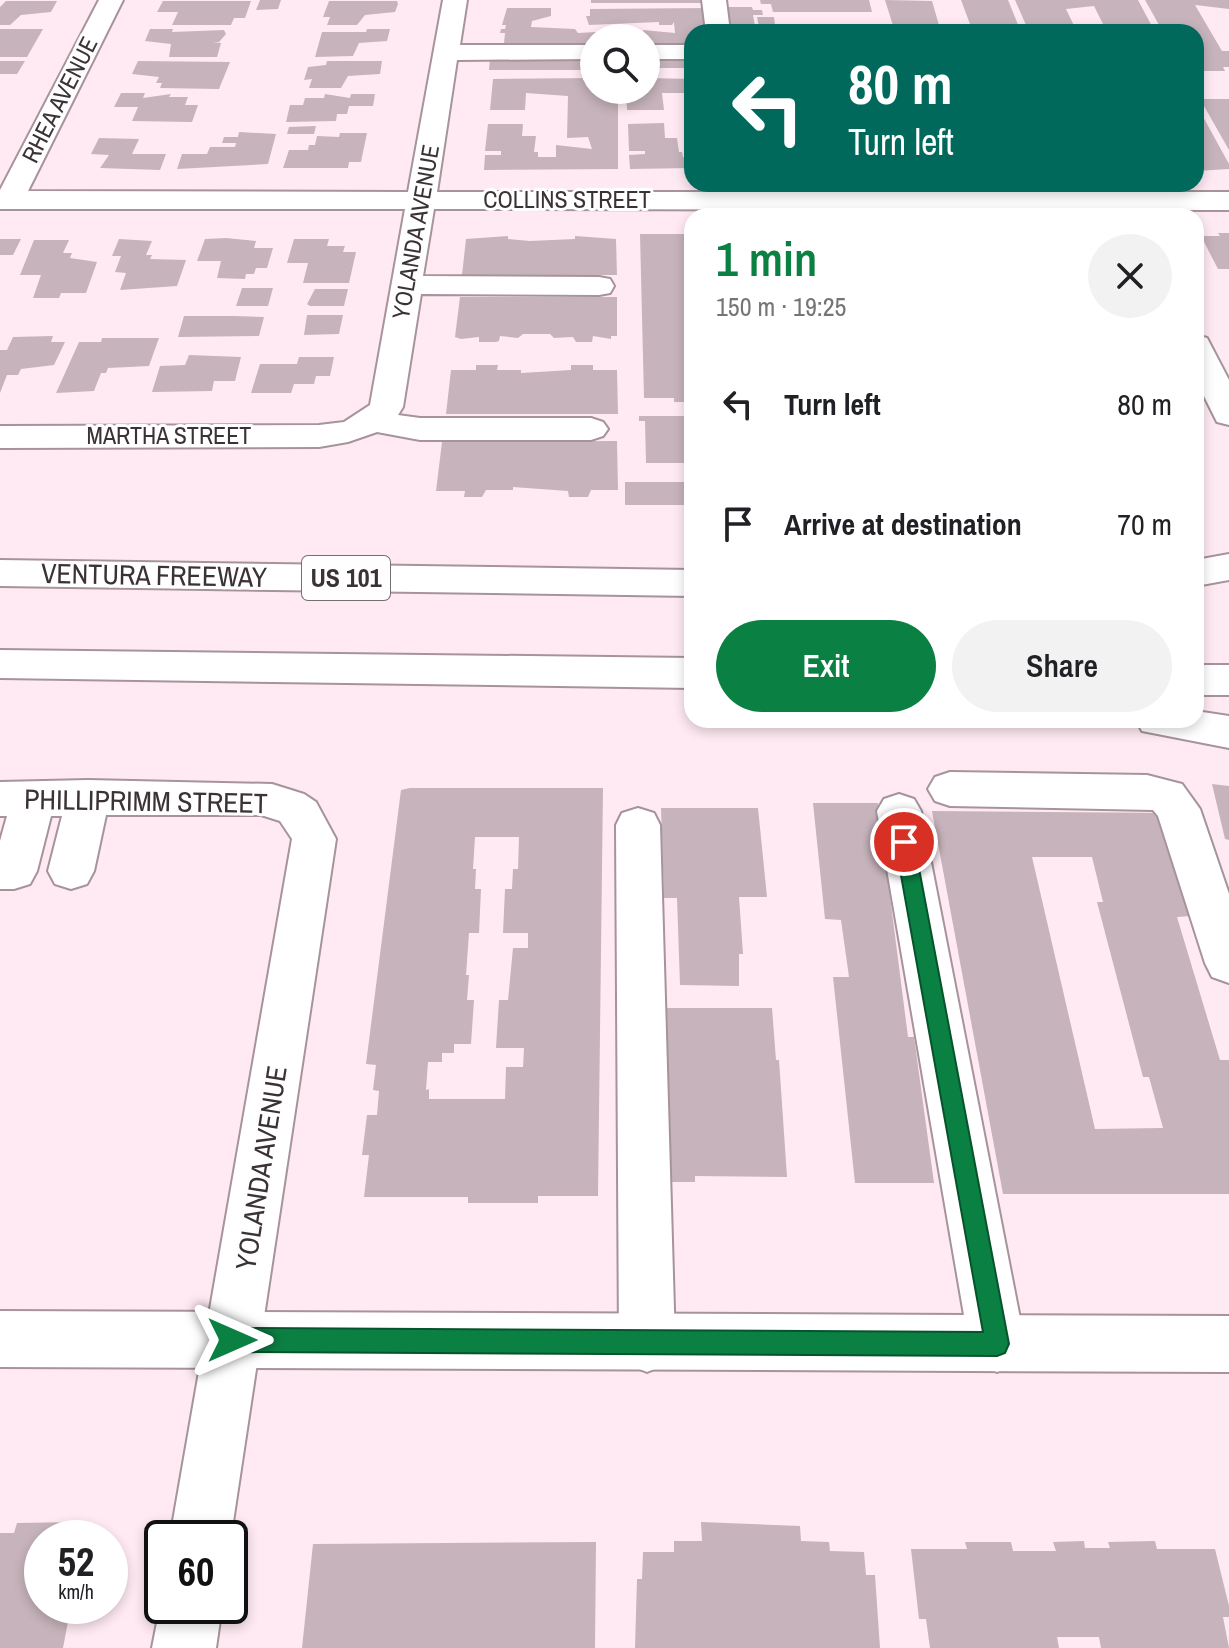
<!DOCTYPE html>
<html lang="en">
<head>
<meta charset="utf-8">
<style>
	:root { --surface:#fff; --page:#f2f2f2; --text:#202124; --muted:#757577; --accent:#0b8043 }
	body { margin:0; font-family:"Archivo Narrow",sans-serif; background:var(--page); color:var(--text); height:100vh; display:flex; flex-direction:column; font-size:30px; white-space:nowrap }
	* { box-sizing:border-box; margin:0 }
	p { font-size:26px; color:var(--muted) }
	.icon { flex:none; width:44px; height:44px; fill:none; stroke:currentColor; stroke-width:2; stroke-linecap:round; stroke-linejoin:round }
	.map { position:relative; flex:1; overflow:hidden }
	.panel { position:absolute; left:684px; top:208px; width:520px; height:520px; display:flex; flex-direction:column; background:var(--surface); border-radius:24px; box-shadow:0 4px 12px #0003 }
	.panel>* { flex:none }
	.hud { position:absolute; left:684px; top:24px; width:520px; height:168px; border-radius:24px; box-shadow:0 4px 12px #0003; background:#00695c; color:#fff; overflow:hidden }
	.fabs { position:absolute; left:580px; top:24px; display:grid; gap:16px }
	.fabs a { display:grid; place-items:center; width:80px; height:80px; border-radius:50%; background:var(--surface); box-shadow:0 4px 12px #0003; font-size:40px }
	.speed { position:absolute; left:24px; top:1520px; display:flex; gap:16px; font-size:40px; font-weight:700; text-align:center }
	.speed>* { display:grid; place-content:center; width:104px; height:104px; border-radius:50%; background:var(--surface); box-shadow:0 4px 12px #0003; line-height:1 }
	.speed small { font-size:20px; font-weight:400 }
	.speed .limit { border:4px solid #111; border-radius:12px; background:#fff; color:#111 }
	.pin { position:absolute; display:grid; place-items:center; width:68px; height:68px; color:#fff; margin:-34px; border:4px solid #fff; border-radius:50%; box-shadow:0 2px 8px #0007 }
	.me { position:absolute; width:88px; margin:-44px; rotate:90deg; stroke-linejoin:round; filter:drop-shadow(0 0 6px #0008) }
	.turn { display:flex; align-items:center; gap:28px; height:168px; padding:0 32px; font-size:36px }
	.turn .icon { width:104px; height:104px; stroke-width:2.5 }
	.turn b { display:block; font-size:56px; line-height:68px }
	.round { display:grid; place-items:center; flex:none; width:84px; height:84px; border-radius:42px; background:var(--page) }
	.headline { display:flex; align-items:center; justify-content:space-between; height:136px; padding:0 32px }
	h1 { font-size:48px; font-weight:600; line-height:60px; color:var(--accent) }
	.cta { display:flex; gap:16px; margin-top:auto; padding:16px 32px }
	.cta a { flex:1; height:92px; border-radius:48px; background:var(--accent); color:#fff; font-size:32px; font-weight:600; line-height:92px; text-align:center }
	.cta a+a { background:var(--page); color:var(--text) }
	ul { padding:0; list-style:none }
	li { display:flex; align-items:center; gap:24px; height:120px; padding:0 32px }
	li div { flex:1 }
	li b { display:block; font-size:30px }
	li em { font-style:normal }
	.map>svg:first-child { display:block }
	.building { fill:#c7b3bb; fill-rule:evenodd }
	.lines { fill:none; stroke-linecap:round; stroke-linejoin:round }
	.minor-casing { stroke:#a6939b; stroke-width:4 }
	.major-casing { stroke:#a6939b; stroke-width:4 }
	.highway-casing { stroke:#a6939b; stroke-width:4 }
	.minor { fill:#fff; fill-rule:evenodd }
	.major { fill:#fff; fill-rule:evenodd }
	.highway { fill:#fff; fill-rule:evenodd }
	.route { fill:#0b8043; stroke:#07532c; stroke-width:2 }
	.labels { text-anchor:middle; stroke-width:6; stroke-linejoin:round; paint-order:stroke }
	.far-street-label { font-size:24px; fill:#3a3235; stroke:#fefefe }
	.shield { fill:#fefefe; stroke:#756f71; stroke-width:2 }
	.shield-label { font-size:26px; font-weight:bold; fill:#3a3235 }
	.street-label { font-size:28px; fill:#3a3235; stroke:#fefefe }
</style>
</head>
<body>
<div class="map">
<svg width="1229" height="1648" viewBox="0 0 1229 1648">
	<rect width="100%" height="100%" fill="#ffeaf3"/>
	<path class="building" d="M260,0H281L278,9L256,10Z
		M591,0H707L708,3H591Z
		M760,0H869L872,12H773L771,4H761Z
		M885,0L932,1L941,32H895Z
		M961,0H1008L1021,32H973Z
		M1015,0H1138L1155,32H1107L1094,6L1066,9L1077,32H1029Z
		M1145,0H1229V9L1195,5L1222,51H1229V67H1223L1225,71H1196V32H1163Z
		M6,1H57L51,12L21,15L10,25H0V7Z
		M163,1H251L245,18H234L231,25H172L178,12H157Z
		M329,1H397L398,4L395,12L365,15L357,25H327L330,17H323Z
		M728,7H752L753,10H762L763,15H753L756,32H731Z
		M507,8H551V16L532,21L531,27L575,29L578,33L633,30V33H643V30L675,33L674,22L672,25H659V22L589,25L586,16H590V9L709,8V32H692V49H646V38H594V49L499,47L500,43H504L505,33H500L501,29H505L506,25H502Z
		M757,17H774L775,25H883L885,32H760Z
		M0,29H43L27,57H0Z
		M150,29H173L172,32L224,30L226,34L219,42H213L221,43L217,57H169L171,44L145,41Z
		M367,29H390L387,41L359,43L353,56L315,57L322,32H366Z
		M646,58H692V68H646Z
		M490,59H594V70H489Z
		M0,61H25L17,74H0Z
		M138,61L230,62L219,89L160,88L162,83H156L159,77L132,74Z
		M327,61H382L380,74L348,76L341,88H309L312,79L304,80L308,67L326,65Z
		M594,78V90H618V169L484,170L485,155H501V151H485L488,124H523L522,136H536L534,152H538V157H556V145L592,149L588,137L567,138L568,96L526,93L525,110H490L493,79Z
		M646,78L692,79V93H662L664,110H627L626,90H646Z
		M121,93H145L143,98L171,94L169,97H188L185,105H198L192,122L132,121L138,107H114Z
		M325,94L350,98L351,94H375L373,106H349L347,114H337L336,121L286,122L290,105H303L305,98H324Z
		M1200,99H1229V150Z
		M1196,104L1229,164V169L1196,171Z
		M664,123L665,138H677L679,152H682L683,157H692V168L630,169L629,155L645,154V151H629L628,124Z
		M316,126L314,134H287L289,127Z
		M239,132L276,134L268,164L177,169L182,154H207L210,147H235L236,143H222L224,137H238Z
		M340,133H367L361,162H349L348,168H283L289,150H308L309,145H315L317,136L339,137Z
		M99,138L139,139L132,154H166L160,170L100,168L109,155L91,154Z
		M1218,233H1229V269H1218L1201,236H1220Z
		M640,234H692L690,402H674V398H644Z
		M508,236V239L530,241L575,239V236L616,239L617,275H462L466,239Z
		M226,238L256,241L254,248H273L267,268H256L254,274H246L245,279L217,278L221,261H197L205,239Z
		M0,239H21L13,255H0Z
		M119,239L152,241L146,255H152L150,259L186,260L177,286L120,290L126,273L115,272L121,256H112Z
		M294,239H329L327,246H345L343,252H356L349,283H303L308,263H287Z
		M34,240H69L63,253H72L70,258L97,262L86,293H61L59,298H33L41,275H20Z
		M242,288H273L268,306H236Z
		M315,289H348L344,306H310L307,304Z
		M460,297H617V336H611V339L593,336L592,342H576L573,337L554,338L550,334H523L518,338L500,336L499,341L496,342H479V337L461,339L455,337Z
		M307,315H343L339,334L304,335Z
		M184,316H235L264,317L259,336L178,337Z
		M53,336L51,342H65L54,365L21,369L18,375H7L0,393V350H7L13,337Z
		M102,338H159L149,366L108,368L106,373H101L94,391L56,393L79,342H101Z
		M189,355L241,357L235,381H214L212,391L152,392L160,366L185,365Z
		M299,357H334L330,376H316L314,384H294L291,393H251L260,364H297Z
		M476,365H498L497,370H521V373L571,370V365H593V370H617L618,414H446L451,370H476Z
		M639,416H692V463H646L645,421H639Z
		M617,441L618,490H591L588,497H569L568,491L513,487V490H486L482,497H464L465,491H436L442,442Z
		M625,482H692V505H625Z
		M1212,784L1229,786V840L1225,839Z
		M410,788H603L598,1196H538V1203H468V1197H364L369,1155H362L367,1115H377L379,1091L373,1090L376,1065L366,1064L401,790ZM475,837H519L518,869H513L512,889H505L503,933H528V948H513L508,1000H499L496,1048H524L523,1067H506L505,1099H429V1089L426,1090L428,1062H442V1053H454V1044H471L474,1000H467L469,975H466L469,933H479L481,889H475L476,869H473Z
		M813,803H878L908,1037H914L934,1183H855L833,977H849L841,920L825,919Z
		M661,808H758L767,897H739L743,954H739V986L680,985L677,898H664Z
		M932,811L1177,813L1191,916L1177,917L1220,1060H1229V1194H1003ZM1032,857H1092L1103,902H1097L1143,1077H1149L1163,1128L1095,1129Z
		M667,1008H772L776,1060H779L787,1177L695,1176V1182H670Z
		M75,1522L72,1538H42V1606H71L63,1648H0V1533H14L17,1523Z
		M701,1522L800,1526L801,1541L829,1542L830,1551L864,1552L866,1575H875L880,1648H635L637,1579H642L643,1552H674V1541H702Z
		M1084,1541L1085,1548H1110L1108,1542L1155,1541L1157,1549H1215L1229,1606V1617H1223L1229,1648H1101L1099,1637H1057L1059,1648H930L926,1619H919L911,1549H967L965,1542H1011L1013,1551H1056L1053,1542Z
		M596,1542L595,1648H302L313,1544Z"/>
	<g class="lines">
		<g class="minor-casing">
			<path id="minor" d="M99,0H123L28,191L408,192L443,0H467L460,45H594V59L457,60L437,192H1229V210L434,209L423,276L599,277L610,279L614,286L610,293L599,295L421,294L403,407L398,415L420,418H591L603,422L608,429L603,436L591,440H420L377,432L348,442L319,447L0,448V426L319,425L344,422L370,405L405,209H0V190Z
				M702,0H726L730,32H706Z
				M646,45H692V59H646Z
				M1196,335L1207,338L1229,380V425L1217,422L1196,380Z
				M950,772L1147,775L1182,784L1200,809L1229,894V983L1212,977L1205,963L1158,816L1153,810L950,806L935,801L928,789L935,777Z
				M88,780L272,784L304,794L316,802L336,839L230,1542V1538H170L292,839L280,821L261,815H106L94,871L87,884L71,889L55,884L48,871L62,816H51L37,871L30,884L14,889H0V841L7,816H0V782Z
				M899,794L914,799L921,811L1025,1344L1017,1364L997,1372L977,1364L969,1344L877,811L884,799Z
				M638,808L654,813L660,825L675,1344L667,1364L647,1372L627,1364L619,1344L616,825L622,813Z
				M162,1597V1606H222L216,1648H152Z"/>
		</g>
		<g class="major-casing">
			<path id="major" d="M0,1311L1229,1316V1372L0,1367Z"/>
		</g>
		<g class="highway-casing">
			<path id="highway" d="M1229,554V580L1196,586V560Z
				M0,560L692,570V596L0,586Z
				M0,650L692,658V688L0,678Z
				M1196,665H1229V695H1196Z
				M1196,711L1229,716V748L1142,731L1136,720H1196Z"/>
		</g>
		<use href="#minor" class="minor"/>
		<use href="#major" class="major"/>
		<use href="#highway" class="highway"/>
	</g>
	<path class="route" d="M904,835L914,842L1009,1344L1005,1353L997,1356L232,1352L224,1348L221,1340L224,1332L232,1328L983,1332L895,842Z"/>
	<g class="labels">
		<g class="far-street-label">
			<text transform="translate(60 100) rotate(-63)" y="8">RHEA AVENUE</text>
			<text x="567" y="208">COLLINS STREET</text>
			<text transform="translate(416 232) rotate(-80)" y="8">YOLANDA AVENUE</text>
			<text x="169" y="444">MARTHA STREET</text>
		</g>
		<rect class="shield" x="302" y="556" width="88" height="44" rx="6"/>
		<g class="shield-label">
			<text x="346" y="587">US 101</text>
		</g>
		<g class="street-label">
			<text transform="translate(154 575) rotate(1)" y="10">VENTURA FREEWAY</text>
			<text transform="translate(146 801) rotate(1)" y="10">PHILLIPRIMM STREET</text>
			<text transform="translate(261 1168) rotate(-81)" y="10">YOLANDA AVENUE</text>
		</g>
	</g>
</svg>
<div class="fabs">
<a><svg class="icon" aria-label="search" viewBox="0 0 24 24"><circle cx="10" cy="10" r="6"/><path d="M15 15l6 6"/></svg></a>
</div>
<div class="speed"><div>52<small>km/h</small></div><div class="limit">60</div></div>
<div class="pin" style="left:904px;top:842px;background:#d93025"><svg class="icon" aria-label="arrive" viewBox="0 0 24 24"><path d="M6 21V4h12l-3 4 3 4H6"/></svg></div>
<svg class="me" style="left:232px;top:1340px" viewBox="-20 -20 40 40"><path d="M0-17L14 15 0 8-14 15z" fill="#0b8043" stroke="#fff" stroke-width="4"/></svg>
<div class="hud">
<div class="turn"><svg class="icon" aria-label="left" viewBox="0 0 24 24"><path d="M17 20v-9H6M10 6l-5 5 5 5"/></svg><div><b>80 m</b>Turn left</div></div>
</div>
<section class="panel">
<div class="headline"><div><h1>1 min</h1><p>150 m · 19:25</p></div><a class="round"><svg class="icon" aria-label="close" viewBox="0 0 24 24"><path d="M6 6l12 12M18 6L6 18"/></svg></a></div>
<ul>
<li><svg class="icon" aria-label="left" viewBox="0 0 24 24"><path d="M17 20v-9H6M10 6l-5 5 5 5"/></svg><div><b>Turn left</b></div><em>80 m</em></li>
<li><svg class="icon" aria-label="arrive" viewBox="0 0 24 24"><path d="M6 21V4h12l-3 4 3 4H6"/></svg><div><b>Arrive at destination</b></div><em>70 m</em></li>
</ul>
<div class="cta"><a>Exit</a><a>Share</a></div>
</section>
</div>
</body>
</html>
